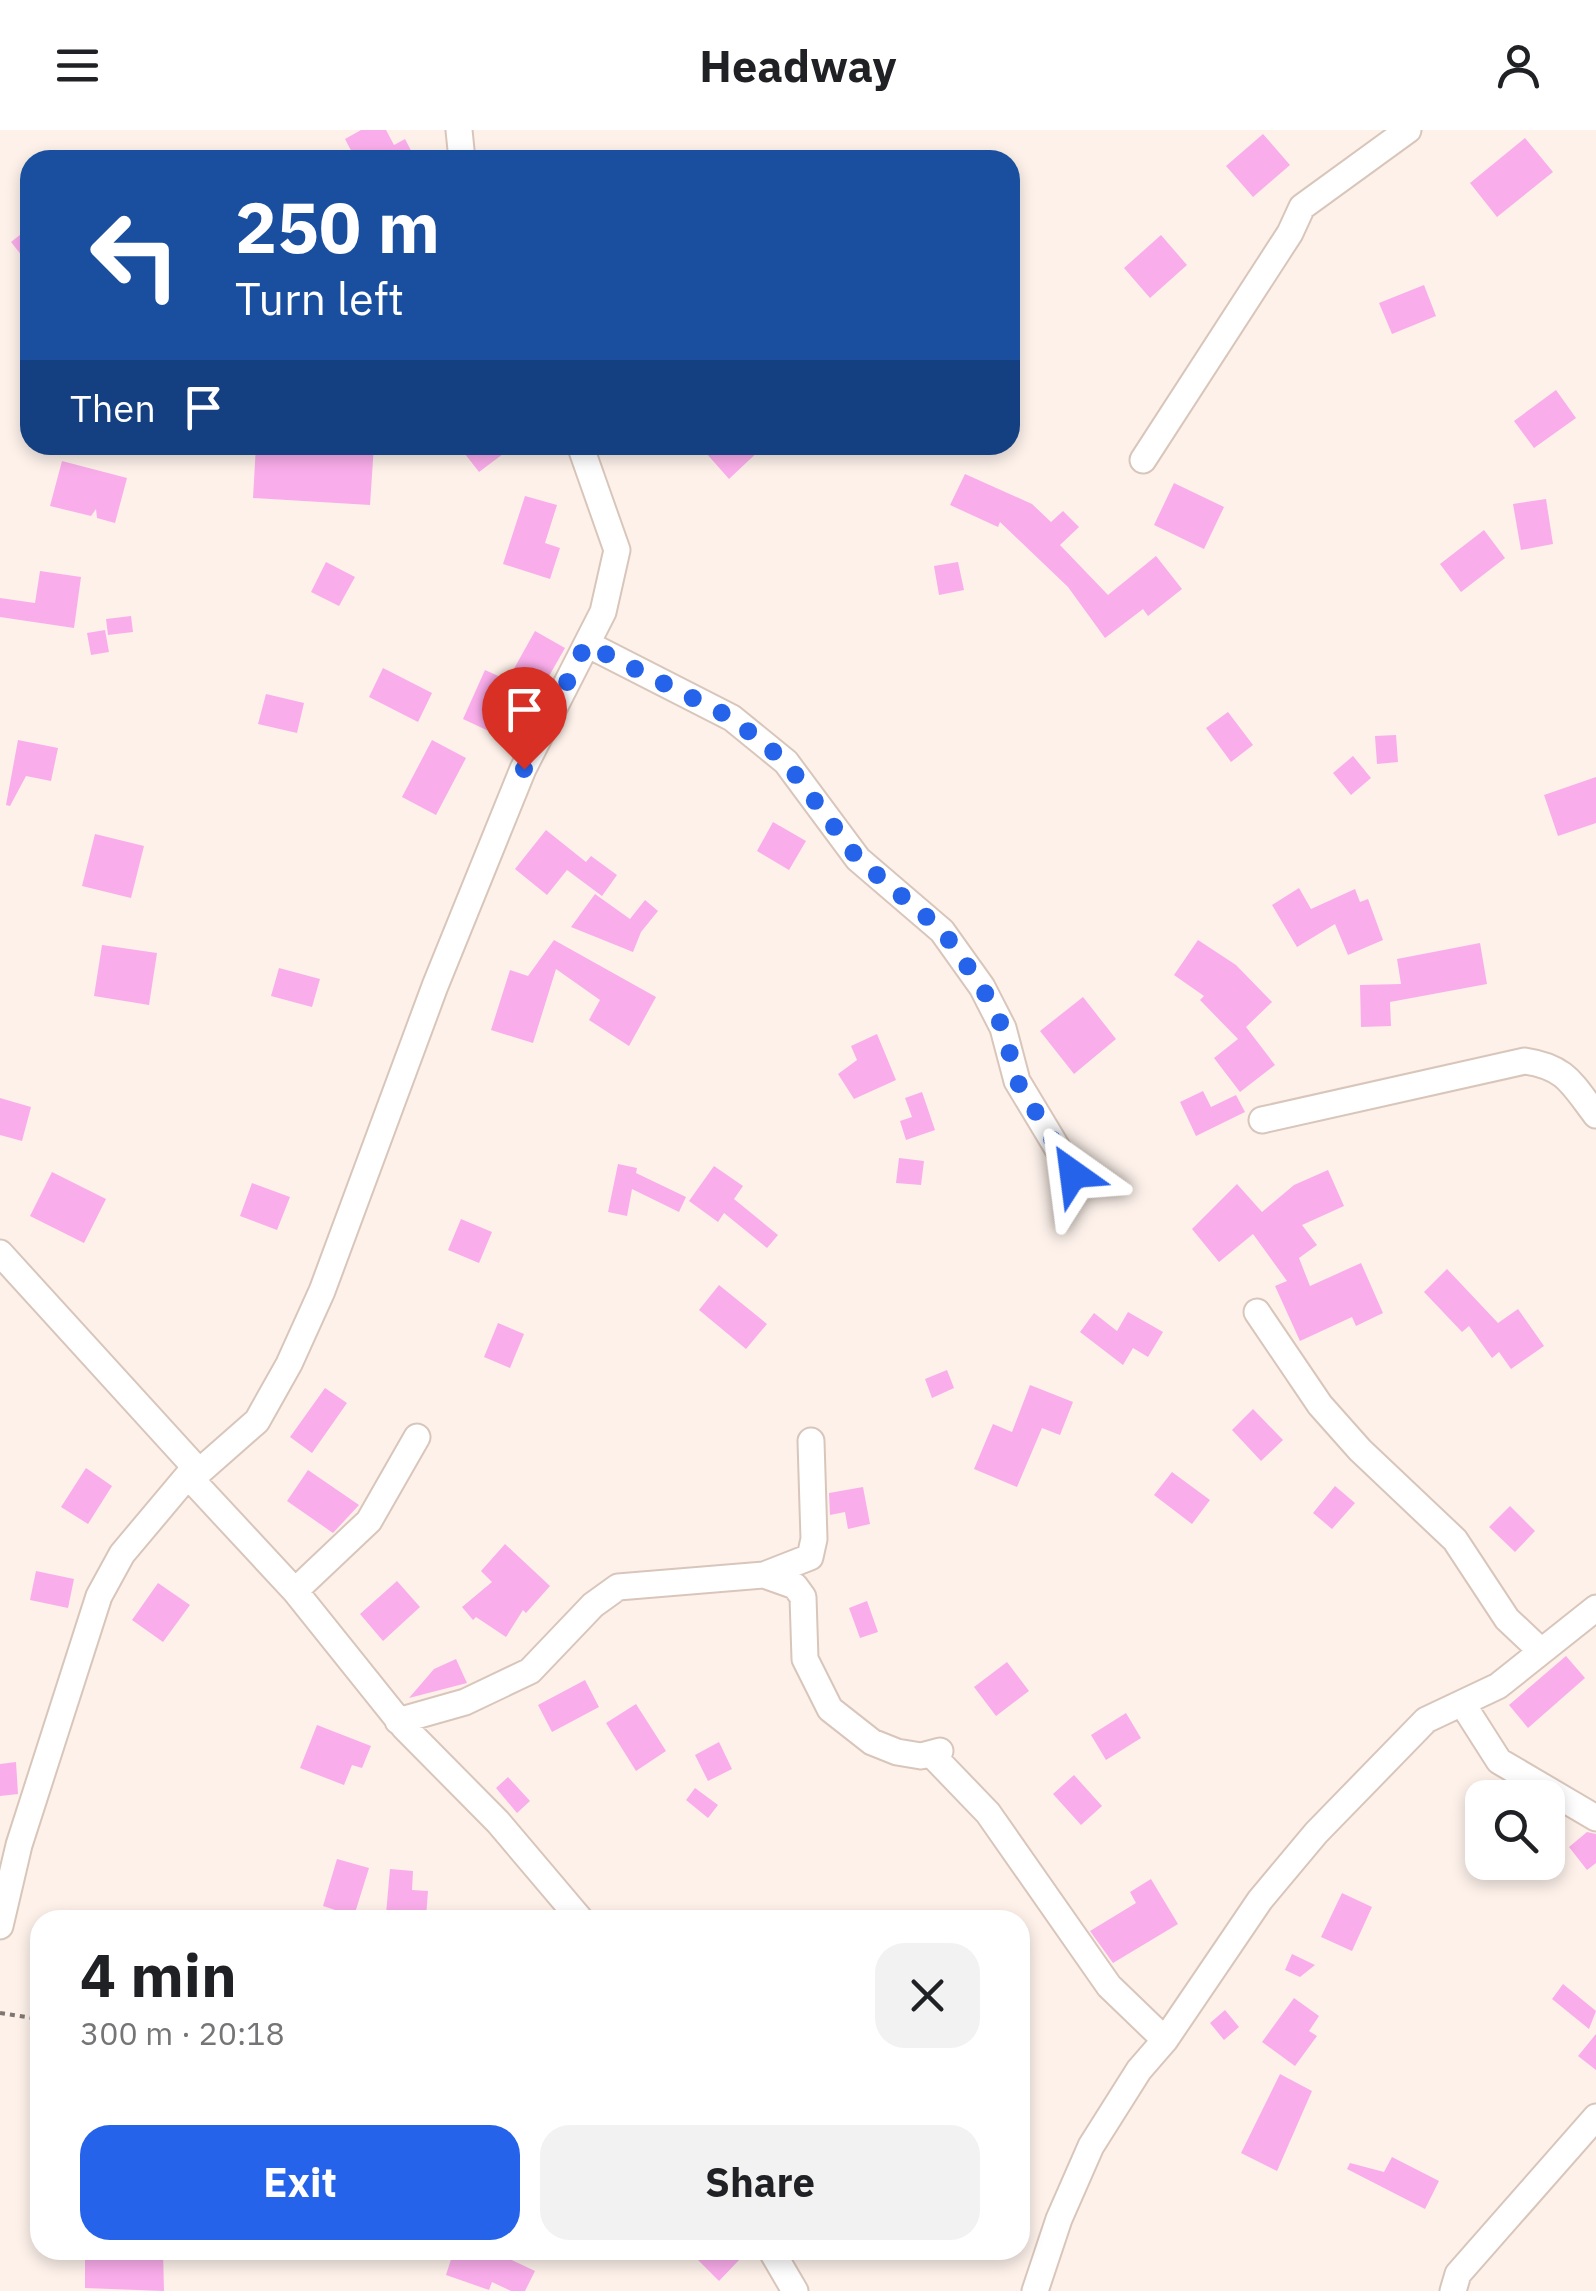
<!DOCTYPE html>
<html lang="en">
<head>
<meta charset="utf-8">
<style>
	:root { --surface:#fff; --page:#f2f2f2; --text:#202124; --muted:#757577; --accent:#2563eb }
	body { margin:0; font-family:"IBM Plex Sans",sans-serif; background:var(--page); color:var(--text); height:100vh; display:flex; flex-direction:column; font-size:38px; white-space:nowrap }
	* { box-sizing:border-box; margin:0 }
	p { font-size:32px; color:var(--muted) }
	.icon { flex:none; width:55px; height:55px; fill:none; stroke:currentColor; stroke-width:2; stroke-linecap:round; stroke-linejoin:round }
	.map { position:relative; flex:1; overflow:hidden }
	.side { position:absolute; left:30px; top:1780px; width:1000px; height:350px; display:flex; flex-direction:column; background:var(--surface); border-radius:30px; box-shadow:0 5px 15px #0003 }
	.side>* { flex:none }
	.hud { position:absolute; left:20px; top:20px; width:1000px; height:305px; border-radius:30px; box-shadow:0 5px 15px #0003; background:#1a4fa0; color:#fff; overflow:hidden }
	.controls { position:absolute; left:1465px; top:1650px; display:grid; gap:20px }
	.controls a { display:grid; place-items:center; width:100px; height:100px; border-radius:20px; background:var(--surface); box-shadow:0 5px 15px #0003; font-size:50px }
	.pin { position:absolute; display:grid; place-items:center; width:85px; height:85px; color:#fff; margin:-102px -42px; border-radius:50% 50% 50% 0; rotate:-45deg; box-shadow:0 0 10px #0007 }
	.pin .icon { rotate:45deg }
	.me { position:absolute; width:110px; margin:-55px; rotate:329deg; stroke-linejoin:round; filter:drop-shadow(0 0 8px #0008) }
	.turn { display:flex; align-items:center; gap:35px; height:210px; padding:0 50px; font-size:45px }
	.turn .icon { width:130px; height:130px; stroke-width:2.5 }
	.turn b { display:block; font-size:70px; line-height:85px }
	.then { display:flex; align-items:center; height:95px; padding:0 50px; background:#0003; gap:20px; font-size:38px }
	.round { display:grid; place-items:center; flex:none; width:105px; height:105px; border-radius:30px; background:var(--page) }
	.summary { display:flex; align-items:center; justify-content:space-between; height:170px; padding:0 50px }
	h1 { font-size:60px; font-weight:800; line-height:75px }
	.action { display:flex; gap:20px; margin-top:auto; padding:20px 50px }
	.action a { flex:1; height:115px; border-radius:30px; background:var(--accent); color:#fff; font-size:40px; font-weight:800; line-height:115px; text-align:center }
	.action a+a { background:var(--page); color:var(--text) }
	header { display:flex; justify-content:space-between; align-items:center; height:130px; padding:0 50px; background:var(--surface); font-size:45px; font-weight:800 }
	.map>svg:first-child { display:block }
	.building { fill:#faadeb }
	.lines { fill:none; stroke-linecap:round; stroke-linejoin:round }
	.minor-casing { stroke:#d9c6bb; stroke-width:29 }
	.path { stroke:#7f7671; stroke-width:4; stroke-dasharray:5 5; stroke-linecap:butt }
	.minor { stroke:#fff; stroke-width:25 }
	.route { stroke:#2563eb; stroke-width:18; stroke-dasharray:0 32.4 }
</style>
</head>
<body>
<header><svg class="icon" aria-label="menu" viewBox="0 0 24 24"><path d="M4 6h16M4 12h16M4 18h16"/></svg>Headway<svg class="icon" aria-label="person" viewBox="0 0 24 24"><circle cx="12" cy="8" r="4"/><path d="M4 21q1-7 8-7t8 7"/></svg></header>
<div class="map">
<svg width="1596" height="2161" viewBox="0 0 1596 2161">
	<rect width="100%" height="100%" fill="#fdf1ea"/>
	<path class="building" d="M361,0H386L394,15L405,9L416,30H356L345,9Z
		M1263,4L1290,35L1253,67L1226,36Z
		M1525,8L1553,42L1497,87L1470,53Z
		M30,97V136L11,112Z
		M1161,105L1187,135L1150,168L1124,138Z
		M1424,155L1436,186L1392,204L1379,173Z
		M1556,260L1576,288L1534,318L1514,291Z
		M256,315H374L370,375L253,368Z
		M477,315H515L479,342L465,324Z
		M699,315H765L729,349Z
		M62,331L127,348L115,393L97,388L96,379L91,386L50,376Z
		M965,344L1032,374L1051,392L1063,381L1079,397L1060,415L1108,465L1156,426L1182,459L1148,486L1143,479L1105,508L1068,457L1000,392L998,397L950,375Z
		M1174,353L1224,377L1204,419L1154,395Z
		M525,366L557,375L545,413L560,418L550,449L503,434Z
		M1546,369L1553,414L1521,420L1513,374Z
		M1484,400L1505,428L1461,462L1440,434Z
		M326,432L355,447L339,476L311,462Z
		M958,432L964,460L939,465L934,436Z
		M40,441L81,447L74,498L0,487V468L35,473Z
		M131,486L133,502L108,505L106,489Z
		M105,500L109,522L91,525L87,503Z
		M535,501L565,518L541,560L511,544Z
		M383,538L432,563L418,592L369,567Z
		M485,540L518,555L495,604L463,589Z
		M266,564L304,573L297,603L258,594Z
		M1228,582L1253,615L1231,632L1206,598Z
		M1396,605L1398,632L1377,634L1375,606Z
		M18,610L58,618L51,651L26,646L10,676L6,675Z
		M432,610L466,628L436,685L402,667Z
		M1353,626L1371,648L1351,665L1333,643Z
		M1596,647V693L1558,706L1544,665Z
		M773,692L806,711L789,740L757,721Z
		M546,700L586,732L591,726L617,745L602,766L567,740L547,765L515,739Z
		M95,704L144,716L131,768L82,756Z
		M1299,758L1311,779L1355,759L1360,772L1368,769L1383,810L1348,825L1335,794L1297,817L1272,775Z
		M595,764L630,789L645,770L658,781L641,802L633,822L571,797Z
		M554,810L656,867L629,916L589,890L600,870L556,839L533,913L491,900L510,840L528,846Z
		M1198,810L1236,835L1272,872L1246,897L1275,935L1240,962L1214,928L1238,909L1200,870L1204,866L1174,845Z
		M1480,813L1487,854L1390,872L1391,896L1361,897L1360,855L1401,854L1397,829Z
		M102,815L157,823L149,875L94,866Z
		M279,838L320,849L312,877L271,866Z
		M1083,867L1116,909L1074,944L1040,901Z
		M877,904L896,950L854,969L838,944L857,930L851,916Z
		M1203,961L1211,977L1236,965L1245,982L1196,1006L1180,972Z
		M922,962L935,1000L906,1010L900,991L912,987L905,968Z
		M0,968L31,977L22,1011L0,1005Z
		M899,1028L924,1031L921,1055L896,1053Z
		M618,1034L637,1038L636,1043L686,1067L679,1082L632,1059L627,1086L608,1082Z
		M714,1036L743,1056L734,1069L778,1105L767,1118L724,1083L718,1092L689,1071Z
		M1328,1040L1344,1076L1302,1095L1317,1115L1299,1128L1310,1156L1361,1133L1383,1183L1356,1196L1352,1187L1300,1211L1275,1156L1287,1151L1253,1104L1219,1132L1192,1099L1237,1054L1262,1082L1294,1055Z
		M52,1042L106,1069L84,1113L30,1086Z
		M252,1053L290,1067L277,1100L240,1086Z
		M461,1089L492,1102L479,1133L448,1120Z
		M1447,1139L1498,1193L1518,1179L1544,1216L1511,1239L1499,1222L1492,1228L1469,1196L1462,1202L1424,1162Z
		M719,1155L767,1194L746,1219L699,1180Z
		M1128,1182L1163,1202L1148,1227L1133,1218L1123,1235L1080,1202L1094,1183L1117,1201Z
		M498,1193L524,1204L510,1238L484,1227Z
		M947,1240L954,1258L932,1268L925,1249Z
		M1030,1255L1073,1272L1060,1305L1042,1298L1017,1357L974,1339L993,1294L1012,1302Z
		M325,1258L347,1273L312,1323L290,1307Z
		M1253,1279L1283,1310L1261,1331L1232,1300Z
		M86,1338L112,1356L88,1394L61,1377Z
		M308,1340L359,1375L333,1403L287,1371Z
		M1172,1342L1210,1370L1192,1394L1154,1365Z
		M1335,1356L1355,1373L1332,1399L1313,1383Z
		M863,1357L870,1394L848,1399L845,1382L830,1385L829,1363Z
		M1510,1376L1535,1401L1515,1422L1489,1397Z
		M505,1414L550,1456L526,1483L523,1480L506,1507L476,1487L473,1490L462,1477L492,1452L481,1441Z
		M36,1441L74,1449L68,1478L30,1470Z
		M397,1451L420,1477L383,1511L360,1484Z
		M158,1453L190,1475L163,1512L132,1490Z
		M867,1471L878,1502L860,1508L849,1478Z
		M1566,1526L1585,1548L1528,1598L1509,1575Z
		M456,1529L467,1553L409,1568L434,1539Z
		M1007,1532L1029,1561L996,1586L974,1557Z
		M585,1550L599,1577L552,1602L538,1575Z
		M636,1574L666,1621L636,1641L606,1593Z
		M1126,1583L1141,1608L1106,1630L1091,1605Z
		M317,1595L371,1616L362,1638L352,1635L344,1655L300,1638Z
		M719,1612L732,1639L708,1651L695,1625Z
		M16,1632L18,1664L0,1666V1634Z
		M1074,1645L1102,1676L1081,1695L1053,1664Z
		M508,1647L530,1671L517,1683L496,1658Z
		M695,1658L718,1675L708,1688L686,1670Z
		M1587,1702L1596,1704V1733L1587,1740L1569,1717Z
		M337,1729L369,1738L354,1786L323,1776Z
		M390,1739L413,1741L412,1760L428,1761L426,1787L386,1784Z
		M1151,1749L1178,1794L1113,1833L1090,1801L1136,1773L1130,1762Z
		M1342,1763L1372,1777L1352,1821L1321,1807Z
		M1292,1824L1315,1835L1300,1847L1285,1840Z
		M1563,1854L1596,1881L1589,1899L1552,1869Z
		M1294,1868L1319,1886L1309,1901L1317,1906L1295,1936L1262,1912Z
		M1225,1880L1239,1897L1224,1910L1210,1893Z
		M1596,1904V1940L1578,1926Z
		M1280,1944L1312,1961L1277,2041L1241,2023Z
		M1392,2027L1439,2051L1425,2079L1347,2039L1350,2033L1384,2042Z
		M85,2120H163L164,2161L85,2158Z
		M454,2120H503L501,2125L535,2141L525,2161H511L492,2152L489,2160L446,2145Z
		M707,2120H733L741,2128L719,2151L697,2129Z"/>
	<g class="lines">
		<g class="minor-casing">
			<path id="minor" d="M459,0L462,30
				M1143,330L1290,103L1302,77L1408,0
				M587,514L732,588L786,632L858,729L942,801L982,857L1003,898L1017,951L1073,1044
				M1262,990L1525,931C1566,937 1572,954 1596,985
				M0,1123L195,1337L191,1349L295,1461L404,1597L498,1692L581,1790
				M1257,1182L1320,1275L1360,1320L1455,1410L1507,1489L1541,1521
				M191,1349L257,1291L289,1234L322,1161L435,856L523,639L603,482L617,420L580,315
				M764,1445L810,1427L814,1409L811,1311
				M295,1461L369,1391L417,1307
				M1462,1573L1499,1631L1596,1688
				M398,1591L465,1572L530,1541L593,1475L618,1457L764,1445L795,1456L803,1467L805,1529L830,1579L872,1612L897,1622L921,1626L940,1621L936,1629L988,1683L1109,1856L1165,1910
				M0,1796L19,1715L99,1466L122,1424L195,1337
				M771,2120L795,2161
				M1035,2161L1059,2089L1091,2016L1139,1940L1165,1910L1260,1770L1316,1703L1426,1590L1498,1556L1596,1478
				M1453,2161L1458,2144L1596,1987"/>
		</g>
		<path class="path" d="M0,1883L40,1889"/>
		<use href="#minor" class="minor"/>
	</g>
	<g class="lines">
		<path class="route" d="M524,639L586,514L732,588L786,632L858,729L942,800L982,857L1003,898L1017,951L1073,1044"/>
	</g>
</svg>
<div class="controls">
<a><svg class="icon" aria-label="search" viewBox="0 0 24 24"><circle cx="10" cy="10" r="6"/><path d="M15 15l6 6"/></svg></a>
</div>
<div class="pin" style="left:524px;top:639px;background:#d93025"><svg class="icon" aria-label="arrive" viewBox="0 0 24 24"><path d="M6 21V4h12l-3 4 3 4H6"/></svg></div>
<svg class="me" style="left:1073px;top:1044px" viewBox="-20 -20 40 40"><path d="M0-17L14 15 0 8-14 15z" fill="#2563eb" stroke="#fff" stroke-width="4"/></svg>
<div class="hud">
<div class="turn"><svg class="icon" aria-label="left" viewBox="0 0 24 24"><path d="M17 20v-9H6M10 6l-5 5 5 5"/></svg><div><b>250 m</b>Turn left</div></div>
<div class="then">Then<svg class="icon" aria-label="arrive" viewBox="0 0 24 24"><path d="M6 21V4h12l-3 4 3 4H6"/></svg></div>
</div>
<section class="side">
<div class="summary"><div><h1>4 min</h1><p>300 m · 20:18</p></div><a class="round"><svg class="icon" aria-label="close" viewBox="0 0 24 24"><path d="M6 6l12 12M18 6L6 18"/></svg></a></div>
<div class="action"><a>Exit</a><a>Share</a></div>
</section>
</div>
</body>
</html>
